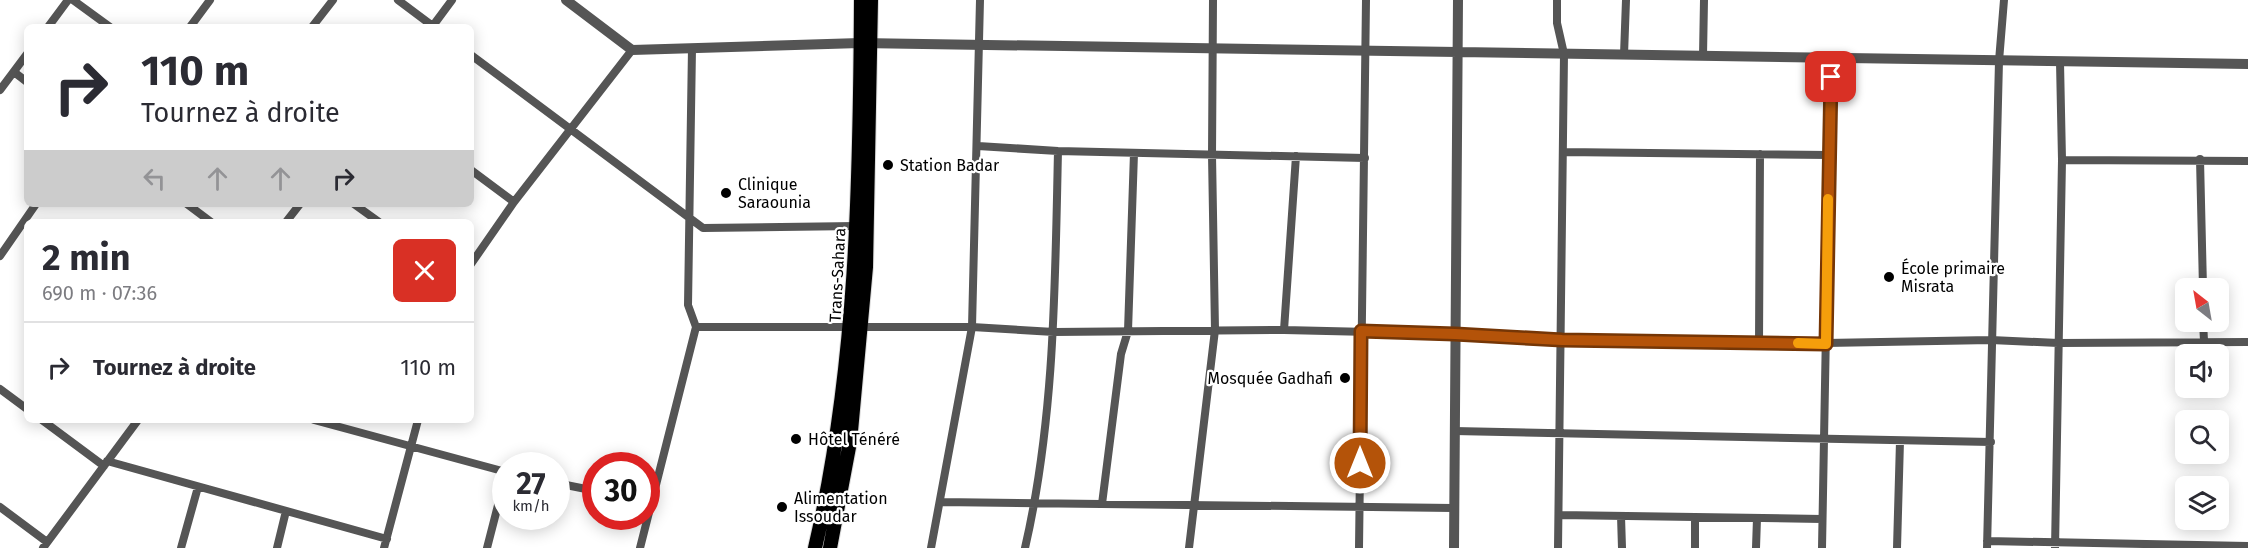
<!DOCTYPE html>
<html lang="fr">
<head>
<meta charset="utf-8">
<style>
	:root { --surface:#fff; --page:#f7f7f7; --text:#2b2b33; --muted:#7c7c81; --line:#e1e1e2 }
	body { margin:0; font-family:"Fira Sans",sans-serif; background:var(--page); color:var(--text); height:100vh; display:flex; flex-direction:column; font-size:22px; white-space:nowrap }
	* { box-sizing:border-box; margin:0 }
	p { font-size:20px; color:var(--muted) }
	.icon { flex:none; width:33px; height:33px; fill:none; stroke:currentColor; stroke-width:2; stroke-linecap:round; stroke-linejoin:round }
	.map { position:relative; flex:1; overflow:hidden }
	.sheet { position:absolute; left:24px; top:219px; width:450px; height:204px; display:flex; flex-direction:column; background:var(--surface); border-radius:9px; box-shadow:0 3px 15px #0003 }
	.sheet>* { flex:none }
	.guide { position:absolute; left:24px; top:24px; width:450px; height:183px; border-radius:9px; box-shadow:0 3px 15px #0003; background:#fff; color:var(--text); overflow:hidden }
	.needle { width:39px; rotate:329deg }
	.tools { position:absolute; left:2175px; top:278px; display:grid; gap:12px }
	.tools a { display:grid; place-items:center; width:54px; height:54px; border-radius:9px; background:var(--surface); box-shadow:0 3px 15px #0003; font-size:30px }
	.speed { position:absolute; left:492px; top:452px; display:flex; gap:12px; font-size:30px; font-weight:700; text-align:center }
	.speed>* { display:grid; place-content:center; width:78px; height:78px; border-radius:50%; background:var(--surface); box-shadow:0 3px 15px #0003; line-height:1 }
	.speed small { font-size:15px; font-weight:400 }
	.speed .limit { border:9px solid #d22; background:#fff; color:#111 }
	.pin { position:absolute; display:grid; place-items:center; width:51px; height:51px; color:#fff; margin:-26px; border-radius:12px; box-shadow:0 3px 9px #0006 }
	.me { position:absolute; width:66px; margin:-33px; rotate:0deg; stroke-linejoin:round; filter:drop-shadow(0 0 4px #0008) }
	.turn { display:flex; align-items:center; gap:21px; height:126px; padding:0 18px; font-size:27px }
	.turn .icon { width:78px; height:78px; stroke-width:2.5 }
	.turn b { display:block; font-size:42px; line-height:51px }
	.lanes { display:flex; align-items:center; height:57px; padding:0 18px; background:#0003; justify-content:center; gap:30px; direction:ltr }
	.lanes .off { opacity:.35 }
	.round { display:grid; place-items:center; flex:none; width:63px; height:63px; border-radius:9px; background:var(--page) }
	.head { display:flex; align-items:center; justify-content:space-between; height:102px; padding:0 18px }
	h1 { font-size:36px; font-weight:700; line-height:45px }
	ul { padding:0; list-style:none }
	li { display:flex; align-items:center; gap:18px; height:90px; padding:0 18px; border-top:2px solid var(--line) }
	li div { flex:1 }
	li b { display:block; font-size:22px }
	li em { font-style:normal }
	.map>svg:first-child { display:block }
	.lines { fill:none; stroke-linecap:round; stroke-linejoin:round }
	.primary-casing { stroke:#dbdbdb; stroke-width:16 }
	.minor { stroke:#555; stroke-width:8 }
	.tertiary { stroke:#555; stroke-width:10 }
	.primary { stroke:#000; stroke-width:14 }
	.route-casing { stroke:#753606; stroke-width:15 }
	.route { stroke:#b45309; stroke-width:10 }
	.slow { stroke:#f59e0b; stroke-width:10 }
	.poi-dot { fill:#000; stroke:#fff; stroke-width:2 }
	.labels { text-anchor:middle; stroke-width:4.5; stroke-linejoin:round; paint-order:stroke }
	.poi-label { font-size:16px; fill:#000; stroke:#fff; text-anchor:start }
	.street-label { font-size:16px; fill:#000; stroke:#fff }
</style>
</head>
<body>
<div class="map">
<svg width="2248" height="548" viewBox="0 0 2248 548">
	<rect width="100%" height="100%" fill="#fff"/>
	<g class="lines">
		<g class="primary-casing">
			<path id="primary" d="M815,548C857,368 860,184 861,0
				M830,548L850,442L866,267L871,0"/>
		</g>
		<path class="minor" d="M73,0L110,27
			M398,0L434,27
			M1557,0V23L1564,54L1558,548
			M48,27L68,0
			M190,27L210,0
			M312,27L333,0
			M432,27L452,0
			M471,55L703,228L856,226
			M1624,55L1626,0
			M1703,56L1704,0
			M2060,62L2062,160L2248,161
			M14,72L27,82
			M0,90L27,54
			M978,146L1058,151L1365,158
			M1563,152L1829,155
			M2200,159L2203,288
			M471,170L514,202
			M187,204L211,222
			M354,204L379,222
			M286,222L300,204
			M0,256L36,204
			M471,264L514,202L632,50
			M2203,321L2204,341
			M696,327H972L1054,332L1284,330L1455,334L1562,340L1826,343L1991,340L2058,343L2248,342
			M1284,330L1296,156
			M1759,343L1760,154
			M0,389L27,409
			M42,420L104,466
			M314,420L506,472
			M1454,431L1991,442
			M107,461L387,539
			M556,483L596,491
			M940,502L1453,508
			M1102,504L1121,354L1128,331L1134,153
			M0,507L47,542
			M1559,515L1822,519
			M1621,516L1622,548
			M1695,517V548
			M1987,541L2248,546
			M43,548L138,420
			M181,548L198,487
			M277,548L286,511
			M384,548L418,420
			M487,548L506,474
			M640,548L696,327L688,305L692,48
			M931,548L972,327L980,0
			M1025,548C1055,418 1055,283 1058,151
			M1189,548L1215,330L1212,155L1213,0
			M1359,548L1366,0
			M1756,548L1757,518
			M1822,548L1831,58
			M1897,548L1900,441
			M1987,548L1999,61L2004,0
			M2055,548L2062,160"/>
		<path class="tertiary" d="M566,0L632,50L860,43L2248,64
			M1454,548L1458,0"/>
		<use href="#primary" class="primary"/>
	</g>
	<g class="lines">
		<g class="route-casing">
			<path id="route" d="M1360,463L1361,331L1455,334L1562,340L1826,344L1831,77"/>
		</g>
		<use href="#route" class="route"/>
		<path class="slow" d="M1798,343L1826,344L1828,199"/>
	</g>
	<g class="poi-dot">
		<circle cx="888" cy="165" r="6"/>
		<circle cx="726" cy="193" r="6"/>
		<circle cx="1889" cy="277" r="6"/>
		<circle cx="1345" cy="378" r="6"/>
		<circle cx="796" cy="439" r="6"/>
		<circle cx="782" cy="507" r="6"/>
	</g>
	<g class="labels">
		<g class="poi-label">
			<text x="900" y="171">Station Badar</text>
			<text x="738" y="190">Clinique<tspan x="738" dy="18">Saraounia</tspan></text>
			<text x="1901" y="274">École primaire<tspan x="1901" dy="18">Misrata</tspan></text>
			<text x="1333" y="384" text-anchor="end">Mosquée Gadhafi</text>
			<text x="808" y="445">Hôtel Ténéré</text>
			<text x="794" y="504">Alimentation<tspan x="794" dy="18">Issoudar</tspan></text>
		</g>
		<g class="street-label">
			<text transform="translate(837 275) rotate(-87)" y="6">Trans-Sahara</text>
		</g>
	</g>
</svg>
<div class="tools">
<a><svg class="needle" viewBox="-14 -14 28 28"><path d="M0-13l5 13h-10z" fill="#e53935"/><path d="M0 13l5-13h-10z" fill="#7c7c81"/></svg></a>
<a><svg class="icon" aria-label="sound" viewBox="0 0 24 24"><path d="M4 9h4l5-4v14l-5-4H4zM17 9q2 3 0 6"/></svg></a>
<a><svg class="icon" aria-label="search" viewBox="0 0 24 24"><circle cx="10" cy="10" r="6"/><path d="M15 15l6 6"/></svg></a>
<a><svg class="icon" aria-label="layers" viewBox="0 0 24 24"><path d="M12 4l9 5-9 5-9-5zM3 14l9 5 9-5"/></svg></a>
</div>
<div class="speed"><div>27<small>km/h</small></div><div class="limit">30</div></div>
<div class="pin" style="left:1831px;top:77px;background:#d93025"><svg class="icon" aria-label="arrive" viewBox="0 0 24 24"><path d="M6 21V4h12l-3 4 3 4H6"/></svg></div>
<svg class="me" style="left:1360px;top:463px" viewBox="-20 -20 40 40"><circle r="17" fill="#b45309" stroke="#fff" stroke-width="3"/><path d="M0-11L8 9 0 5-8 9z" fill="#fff"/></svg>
<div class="guide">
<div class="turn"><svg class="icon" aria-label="right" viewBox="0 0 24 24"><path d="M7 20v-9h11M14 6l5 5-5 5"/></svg><div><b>110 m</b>Tournez à droite</div></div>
<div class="lanes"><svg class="icon off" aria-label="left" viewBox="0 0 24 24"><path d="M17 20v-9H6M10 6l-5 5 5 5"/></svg><svg class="icon off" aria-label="ahead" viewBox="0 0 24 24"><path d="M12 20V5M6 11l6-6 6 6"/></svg><svg class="icon off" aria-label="ahead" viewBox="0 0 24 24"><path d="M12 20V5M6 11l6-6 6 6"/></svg><svg class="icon" aria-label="right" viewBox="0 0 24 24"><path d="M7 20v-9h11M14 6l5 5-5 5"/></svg></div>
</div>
<section class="sheet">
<div class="head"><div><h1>2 min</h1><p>690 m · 07:36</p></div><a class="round" style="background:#d93025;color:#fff"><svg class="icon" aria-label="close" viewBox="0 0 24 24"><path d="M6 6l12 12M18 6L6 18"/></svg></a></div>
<ul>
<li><svg class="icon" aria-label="right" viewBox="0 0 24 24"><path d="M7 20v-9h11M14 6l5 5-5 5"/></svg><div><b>Tournez à droite</b></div><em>110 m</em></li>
</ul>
</section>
</div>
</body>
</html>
